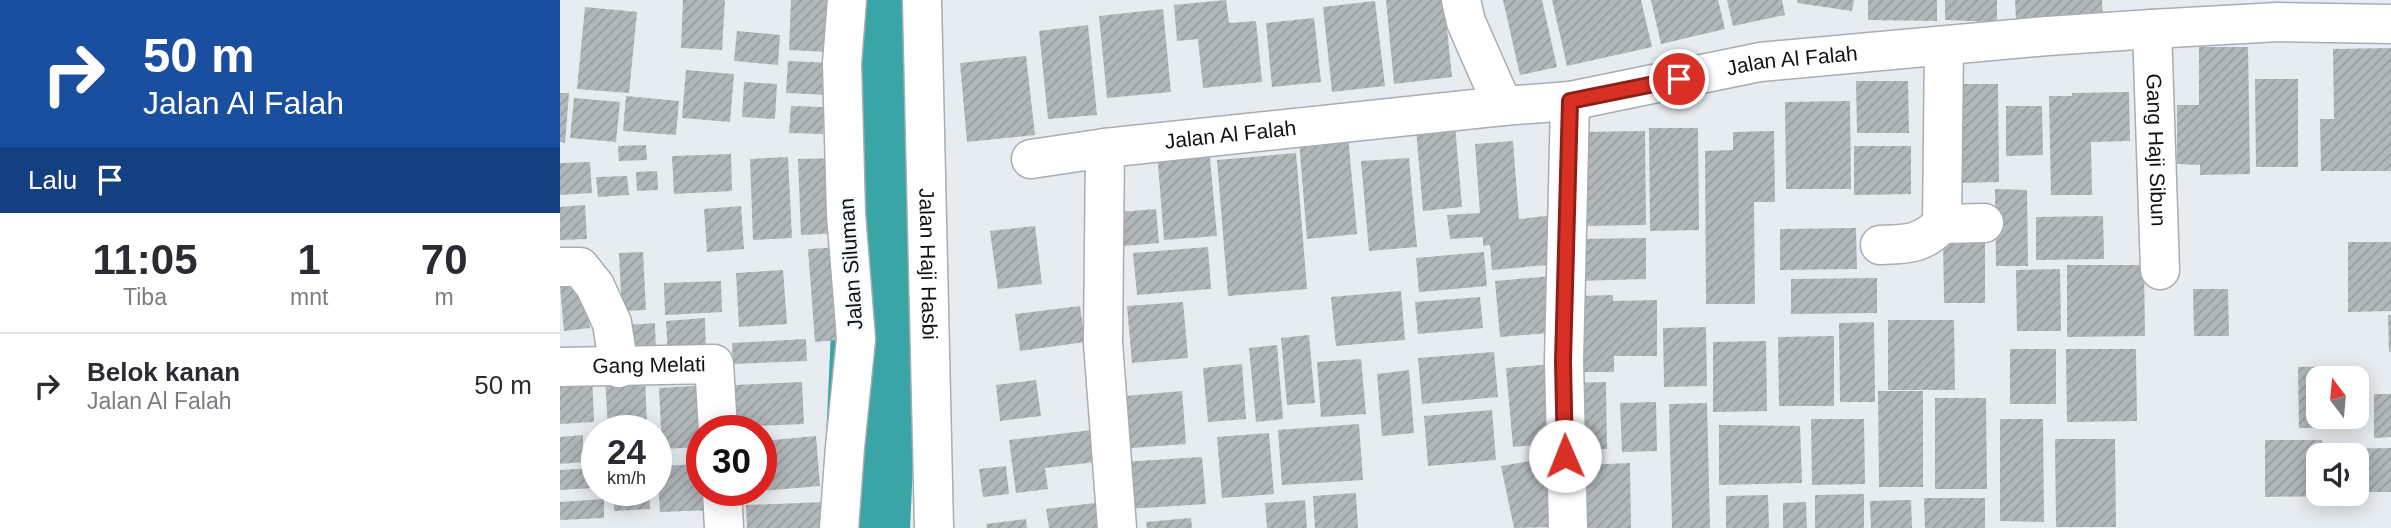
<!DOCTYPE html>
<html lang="id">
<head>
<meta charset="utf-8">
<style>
	:root { --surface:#fff; --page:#f7f7f7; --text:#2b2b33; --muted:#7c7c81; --line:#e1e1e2 }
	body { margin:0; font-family:Arial,sans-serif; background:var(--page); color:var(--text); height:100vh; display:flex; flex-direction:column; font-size:26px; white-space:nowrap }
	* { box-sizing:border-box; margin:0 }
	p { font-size:23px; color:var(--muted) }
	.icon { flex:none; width:38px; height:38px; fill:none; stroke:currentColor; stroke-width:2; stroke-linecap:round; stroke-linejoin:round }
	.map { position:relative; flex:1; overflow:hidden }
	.panel { display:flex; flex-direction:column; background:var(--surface); width:560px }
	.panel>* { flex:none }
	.top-card { background:#1a4fa0; color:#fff; overflow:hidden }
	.needle { width:46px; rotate:344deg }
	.fabs { position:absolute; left:1746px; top:366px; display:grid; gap:14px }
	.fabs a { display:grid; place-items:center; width:63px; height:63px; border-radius:14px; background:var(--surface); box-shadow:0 4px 18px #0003; font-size:35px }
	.speed { position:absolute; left:21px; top:415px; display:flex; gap:14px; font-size:35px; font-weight:700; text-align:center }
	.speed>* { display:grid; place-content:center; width:91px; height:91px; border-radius:50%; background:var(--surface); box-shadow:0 4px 18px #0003; line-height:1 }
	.speed small { font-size:18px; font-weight:400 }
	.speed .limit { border:10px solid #d22; background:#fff; color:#111 }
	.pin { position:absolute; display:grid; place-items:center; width:60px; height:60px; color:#fff; margin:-30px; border:4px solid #fff; border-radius:50%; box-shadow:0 2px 7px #0007 }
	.me { position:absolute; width:77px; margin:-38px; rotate:359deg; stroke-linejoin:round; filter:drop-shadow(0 0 5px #0008) }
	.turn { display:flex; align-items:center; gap:24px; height:147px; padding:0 28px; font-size:32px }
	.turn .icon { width:91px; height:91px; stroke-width:2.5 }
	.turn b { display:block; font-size:49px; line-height:60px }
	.then { display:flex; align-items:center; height:66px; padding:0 28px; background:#0003; gap:14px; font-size:26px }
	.eta { display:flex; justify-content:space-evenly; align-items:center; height:119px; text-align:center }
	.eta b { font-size:42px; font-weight:700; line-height:49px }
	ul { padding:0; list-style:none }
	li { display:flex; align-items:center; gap:21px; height:105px; padding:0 28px; border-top:2px solid var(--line) }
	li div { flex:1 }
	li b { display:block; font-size:26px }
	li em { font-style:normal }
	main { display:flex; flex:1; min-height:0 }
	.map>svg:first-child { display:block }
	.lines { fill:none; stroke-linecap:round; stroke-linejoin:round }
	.river { stroke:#3aa5a7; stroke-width:88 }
	.building { fill:url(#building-hatch) }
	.minor-casing { stroke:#a8adb1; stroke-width:41 }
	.minor { stroke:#fff; stroke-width:38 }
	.route-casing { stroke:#8d1f18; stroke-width:18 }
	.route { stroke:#d93025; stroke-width:12 }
	.labels { text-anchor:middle; stroke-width:5; stroke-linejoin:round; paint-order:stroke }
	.street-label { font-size:21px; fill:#101113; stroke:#f4fafd }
</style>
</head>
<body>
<main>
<section class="panel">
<div class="top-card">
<div class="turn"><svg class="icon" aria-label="right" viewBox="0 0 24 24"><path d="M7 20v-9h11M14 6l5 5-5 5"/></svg><div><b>50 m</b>Jalan Al Falah</div></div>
<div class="then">Lalu<svg class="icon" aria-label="arrive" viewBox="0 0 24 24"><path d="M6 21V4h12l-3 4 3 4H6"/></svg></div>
</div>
<div class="eta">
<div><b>11:05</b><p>Tiba</p></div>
<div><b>1</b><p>mnt</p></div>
<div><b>70</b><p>m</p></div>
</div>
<ul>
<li><svg class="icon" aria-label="right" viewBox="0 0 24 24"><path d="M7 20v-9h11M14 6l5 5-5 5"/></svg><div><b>Belok kanan</b><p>Jalan Al Falah</p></div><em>50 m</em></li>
</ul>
</section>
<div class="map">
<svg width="1831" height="528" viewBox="0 0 1831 528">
	<defs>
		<pattern id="building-hatch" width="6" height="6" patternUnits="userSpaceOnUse" patternTransform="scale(1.75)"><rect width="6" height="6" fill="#b1b8b9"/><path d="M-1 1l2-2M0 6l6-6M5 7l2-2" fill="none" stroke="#979d9e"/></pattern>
	</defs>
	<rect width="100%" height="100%" fill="#e7ecf0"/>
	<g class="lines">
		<path class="river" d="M306,528L320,223L323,0"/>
	</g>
	<path class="building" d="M123,0H165L162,50L121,48Z
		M231,0H271L268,52L229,50Z
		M666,0L669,23L696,21L702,82L643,88L638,39L617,41L614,5Z
		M826,0H884L892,77L834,84Z
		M943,0H982L997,67L960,75Z
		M992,0H1081L1092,47L1007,66Z
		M1091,0H1158L1165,29L1101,44Z
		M1167,0H1222L1225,15L1173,26Z
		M1238,0H1294L1292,11L1237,3Z
		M1308,0H1377V21L1308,20Z
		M1385,0H1437V22L1385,20Z
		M1455,0H1542L1543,17L1456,20Z
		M815,1L825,86L772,92L763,7Z
		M25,7L77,12L69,93L17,89Z
		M603,9L611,92L547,98L539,16Z
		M754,18L761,82L712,87L706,23Z
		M528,25L537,115L488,119L479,31Z
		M177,31L220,35L218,65L174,61Z
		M1639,47H1688L1690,174L1640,175V165L1617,164V105H1639Z
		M1831,48V171H1761L1760,119H1774L1773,49Z
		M466,56L475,135L407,142L400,63Z
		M228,61L271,63L269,95L226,93Z
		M126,70L174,74L170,122L122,118Z
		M1695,79H1738V167H1696Z
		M1296,81H1348L1349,133H1297Z
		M184,82L217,84L215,119L182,117Z
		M1394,84H1438L1439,182L1395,183Z
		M1569,92L1570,141L1531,142L1532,195H1491L1489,96H1512V93Z
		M0,93H9L5,143L0,142Z
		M66,96L119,101L116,135L63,131Z
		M14,98L60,102L56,142L10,138Z
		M1290,101L1291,189H1226L1225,102Z
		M231,106L264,107L263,134L229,133Z
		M1446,106H1482L1483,155L1446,156Z
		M895,125L902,207L863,211L856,129Z
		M1089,128H1138L1139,230L1090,231Z
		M1085,131L1086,225L1024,226L1023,132Z
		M1214,131L1215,202H1194L1195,304H1146L1145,151L1173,150V132Z
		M788,136L797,234L747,239L739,140Z
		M953,141L959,219L994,215L998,264L932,270L930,245L923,246V237L890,239L887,215L920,213L915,144Z
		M86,145L87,160L59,161L58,146Z
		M1294,146H1351V194L1294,195Z
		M649,147L657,236L604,240L597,152Z
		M736,153L747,289L668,296L657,160Z
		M171,154L172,191L114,194L112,156Z
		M228,157L232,238L193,240L190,159Z
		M277,158L280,233L241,235L238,159Z
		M849,158L857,247L809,251L801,161Z
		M30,162L32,193L0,195V163Z
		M97,171L98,190L77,191L76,172Z
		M67,176L69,195L38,197L36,177Z
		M1435,189L1467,190L1468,266H1436Z
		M25,205L27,239L0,240V207Z
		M181,206L184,249L147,252L144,209Z
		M596,209L599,243L563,246L560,212Z
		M1543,216L1544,259L1476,260V217Z
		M475,226L482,284L438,289L430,231Z
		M1296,228L1297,269L1220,270V229Z
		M1425,235V303H1384L1383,236Z
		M1086,238V279L1016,281L1015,239Z
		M1788,242H1831V311L1788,312Z
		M283,247L289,339L255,342L248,249Z
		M648,247L651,289L577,295L573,253Z
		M83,252L86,310L62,311L59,253Z
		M924,252L927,286L859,292L856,258Z
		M1507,265H1584L1585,336L1507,337Z
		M1500,269L1501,331H1457L1456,270Z
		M223,270L227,324L179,327L176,273Z
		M993,276L999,332L940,337L935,281Z
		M1317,278V313L1231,314V279Z
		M161,281L162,312L105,315L104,283Z
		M25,284L30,328L4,331L0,286Z
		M1633,289H1668L1669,336H1634Z
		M841,291L845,340L776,346L771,297Z
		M1053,295V301L1097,300V356H1054V372H1018V296Z
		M920,297L923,328L858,334L855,302Z
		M623,302L628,358L572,363L567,306Z
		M520,306L525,342L460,351L455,314Z
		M1828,315H1831V352H1829Z
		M145,318L146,356L108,358L106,321Z
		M1328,320H1394L1395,390H1328Z
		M1314,322L1315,402H1280L1279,323Z
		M95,323L96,353L69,355L67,325Z
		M1146,327L1147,386L1104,387L1103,328Z
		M749,335L755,403L727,405L721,338Z
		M1274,336V406H1219L1218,337Z
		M246,339L247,361L173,364L172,343Z
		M1206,341L1207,411L1153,412V342Z
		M717,345L723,419L696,422L689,348Z
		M1450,349H1496V404H1450Z
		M1506,349H1576L1577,421L1507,422Z
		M934,352L938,397L862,404L858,358Z
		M801,359L806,414L761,417L757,362Z
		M682,364L686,419L648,422L643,368Z
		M992,364L999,443L953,447L946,368Z
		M1791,366V378H1759V416H1792V427L1739,428L1738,367Z
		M849,370L854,433L822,436L817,374Z
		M32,373L34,422L0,424V375Z
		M85,375L87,427L48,429L45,377Z
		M476,380L481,416L440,421L436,385Z
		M242,382L244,424L176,427L175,385Z
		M1046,382L1047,449L1014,450L1012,383Z
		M148,385L142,447L102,449L99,388Z
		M622,391L626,444L558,449L554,397Z
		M1318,391H1363V487H1319Z
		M1814,394H1831V437L1814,438Z
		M1375,398H1426L1427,489H1375Z
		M1096,402L1097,451L1062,452L1060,403Z
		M1147,403L1150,528H1112L1109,404Z
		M932,410L936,460L868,466L864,416Z
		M1251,419H1304L1305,484L1252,485Z
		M1440,419H1483L1484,522L1440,521Z
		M799,424L803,480L722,485L718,430Z
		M1159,425L1240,426L1242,483L1159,485Z
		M532,430L535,462L485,468L488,489L456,493L449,440Z
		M709,433L714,494L662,498L657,437Z
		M23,435V462L0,464V437Z
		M256,436L260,486L201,491V441Z
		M1495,439H1555L1556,527H1496Z
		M1705,440H1762L1763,455H1759V494H1763V496L1705,497Z
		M1831,448V492H1797V455H1776V449Z
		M642,457L646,504L567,509L563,462Z
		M987,458L1001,527L954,528L941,466Z
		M1070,463L1071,528H1023L1021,465Z
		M142,464V490H153L154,510L100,512L97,466Z
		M446,466L449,494L423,497L419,469Z
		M32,468L33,488L0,490V470Z
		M53,490H89L90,509L54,511Z
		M796,493L798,528H755L753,496Z
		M1304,494V528H1255V495Z
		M1208,495L1209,528H1166V496Z
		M1364,498H1425V528H1365Z
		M44,499V518L0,520V502Z
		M745,500L747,528H707L705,503Z
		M1351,500L1352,528H1311L1310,501Z
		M264,502L265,528H187L186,505Z
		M543,502L546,528H489L486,509Z
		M1246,502L1247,528H1223V503Z
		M631,518L632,528H587L586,522Z
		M466,519L467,528H427L426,524Z"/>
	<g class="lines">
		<g class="minor-casing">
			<g id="minor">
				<path id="s1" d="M362,0L374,528"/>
				<path d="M901,0L906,22L943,106"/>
				<path id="s2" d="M1592,29L1600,270"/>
				<path d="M1384,46L1382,224L1424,223"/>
				<path d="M545,148L543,343L557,528"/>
				<path id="s3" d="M471,159L545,148L943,106L1010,101L1200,62L1487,36L1592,29L1718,22L1831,24"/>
				<path d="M1320,245C1348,244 1361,245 1382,224"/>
				<path d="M0,267H20L35,286L52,323L59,368"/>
				<path id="s4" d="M0,367L154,364L158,430"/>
				<path d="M162,490L164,528"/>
				<path d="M279,528L285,447L296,339L286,214L282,63L287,0"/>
				<path d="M1008,528L1004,361L1010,101"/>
			</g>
		</g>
		<use href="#minor" class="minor"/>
	</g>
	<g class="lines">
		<g class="route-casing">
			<path id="route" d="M1005,456L1003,361L1010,101L1119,79"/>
		</g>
		<use href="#route" class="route"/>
	</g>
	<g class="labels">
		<g class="street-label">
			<text dy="7" stroke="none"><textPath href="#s3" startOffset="768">Jalan Al Falah</textPath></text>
			<text dy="7" stroke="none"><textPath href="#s3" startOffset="201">Jalan Al Falah</textPath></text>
			<text dy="7" stroke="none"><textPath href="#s2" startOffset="121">Gang Haji Sibun</textPath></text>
			<text transform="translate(291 264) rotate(-94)" y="7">Jalan Siluman</text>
			<text dy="7" stroke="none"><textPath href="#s1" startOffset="264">Jalan Haji Hasbi</textPath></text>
			<text dy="7" stroke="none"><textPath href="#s4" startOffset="89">Gang Melati</textPath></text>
		</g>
	</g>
</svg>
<div class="fabs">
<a><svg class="needle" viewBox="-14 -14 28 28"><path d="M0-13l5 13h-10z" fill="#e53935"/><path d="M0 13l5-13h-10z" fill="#7c7c81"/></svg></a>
<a><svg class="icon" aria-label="sound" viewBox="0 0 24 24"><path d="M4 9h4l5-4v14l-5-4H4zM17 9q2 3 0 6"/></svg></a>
</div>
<div class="speed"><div>24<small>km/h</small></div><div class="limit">30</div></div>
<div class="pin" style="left:1119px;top:79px;background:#d93025"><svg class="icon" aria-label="arrive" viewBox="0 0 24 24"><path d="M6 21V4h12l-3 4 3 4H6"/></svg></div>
<svg class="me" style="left:1005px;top:456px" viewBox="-20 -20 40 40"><circle r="19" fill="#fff"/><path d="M0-13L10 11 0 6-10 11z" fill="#d93025"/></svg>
</div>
</main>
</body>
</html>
